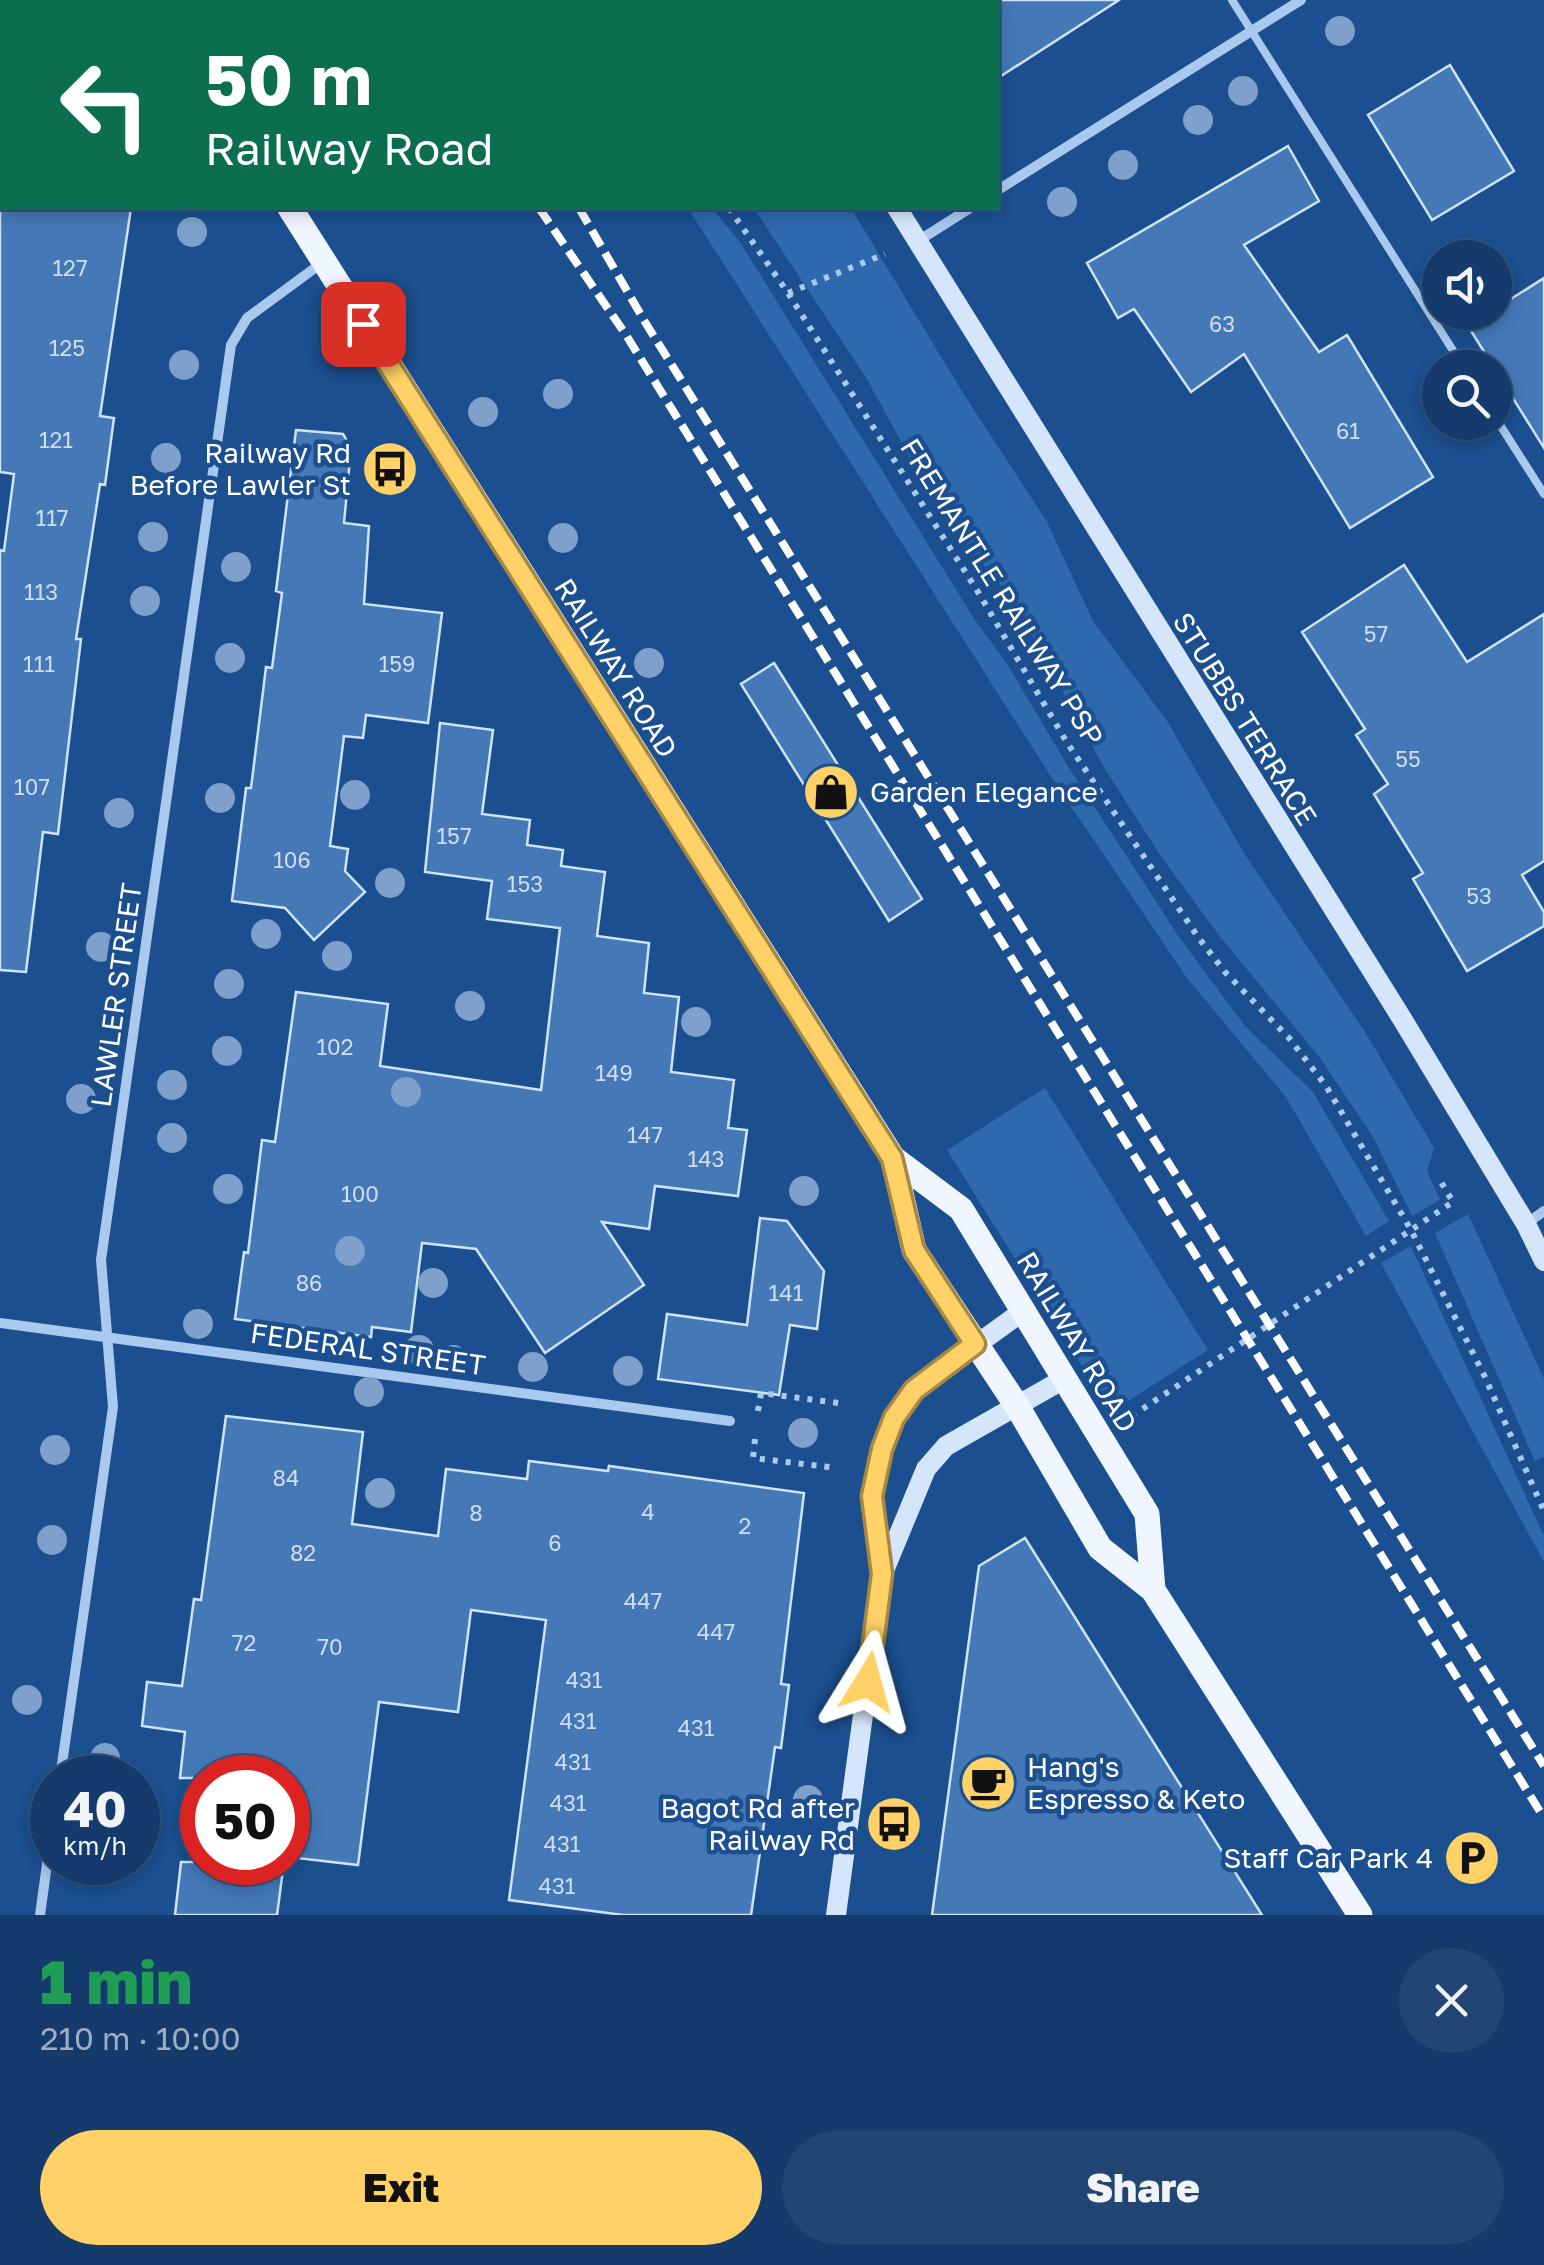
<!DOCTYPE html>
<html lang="en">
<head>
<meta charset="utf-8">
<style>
	:root { --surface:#143b6b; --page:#214673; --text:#f1f3f6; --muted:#9dadc1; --line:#33557e; --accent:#ffd166 }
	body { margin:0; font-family:"Golos Text",sans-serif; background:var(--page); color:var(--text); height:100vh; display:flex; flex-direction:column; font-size:38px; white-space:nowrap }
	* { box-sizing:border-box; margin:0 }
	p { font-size:32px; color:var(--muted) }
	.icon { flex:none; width:55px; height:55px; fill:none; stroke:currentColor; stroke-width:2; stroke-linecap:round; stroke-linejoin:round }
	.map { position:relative; height:1915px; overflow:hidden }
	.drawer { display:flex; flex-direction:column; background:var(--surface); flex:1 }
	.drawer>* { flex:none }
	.guide { position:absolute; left:0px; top:0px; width:1000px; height:210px; box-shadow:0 5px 15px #0003,0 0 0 2px var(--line); background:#0b6e4f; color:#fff; overflow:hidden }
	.tools { position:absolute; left:1422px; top:240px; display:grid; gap:20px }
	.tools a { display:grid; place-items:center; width:90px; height:90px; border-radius:50%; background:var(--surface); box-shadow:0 5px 15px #0003,0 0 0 2px var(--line); font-size:50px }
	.speed { position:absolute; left:30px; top:1755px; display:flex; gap:20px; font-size:50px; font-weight:700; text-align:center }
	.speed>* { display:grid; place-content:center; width:130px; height:130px; border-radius:50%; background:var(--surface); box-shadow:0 5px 15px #0003,0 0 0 2px var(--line); line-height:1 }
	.speed small { font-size:25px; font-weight:400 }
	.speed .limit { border:15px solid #d22; background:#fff; color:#111 }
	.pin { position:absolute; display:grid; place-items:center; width:85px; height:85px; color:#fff; margin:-42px; border-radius:20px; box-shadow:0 5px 15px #0006 }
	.me { position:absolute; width:110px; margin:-55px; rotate:8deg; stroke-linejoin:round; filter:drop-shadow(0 0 8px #0008) }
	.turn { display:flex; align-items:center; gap:35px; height:210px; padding:0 40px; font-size:45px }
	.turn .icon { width:130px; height:130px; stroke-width:2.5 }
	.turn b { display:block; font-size:70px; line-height:85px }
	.round { display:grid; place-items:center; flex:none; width:105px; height:105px; border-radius:52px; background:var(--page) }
	.overview { display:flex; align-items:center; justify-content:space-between; height:170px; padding:0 40px }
	h1 { font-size:60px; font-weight:800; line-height:75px; color:#1e9e55 }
	.action { display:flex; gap:20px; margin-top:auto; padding:20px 40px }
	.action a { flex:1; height:115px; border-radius:60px; background:var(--accent); color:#111; font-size:40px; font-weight:800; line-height:115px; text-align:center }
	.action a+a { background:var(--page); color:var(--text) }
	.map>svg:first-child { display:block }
	.green { fill:#2e69ad }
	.building { fill:#4478b7; stroke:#cfe3fa; stroke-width:2.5 }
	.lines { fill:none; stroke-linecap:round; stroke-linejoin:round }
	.path { stroke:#a9c9ee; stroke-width:6; stroke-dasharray:5 8; stroke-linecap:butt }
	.lane { stroke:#a9c9ee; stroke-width:8 }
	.street { stroke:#a9c9ee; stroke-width:10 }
	.secondary { stroke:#d6e6fa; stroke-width:20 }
	.primary { stroke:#f0f6ff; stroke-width:25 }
	.rail { stroke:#fff; stroke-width:8; stroke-dasharray:18 8; stroke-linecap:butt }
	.tree { fill:#7ea0ca }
	.route-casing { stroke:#a68842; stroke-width:25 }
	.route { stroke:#ffd166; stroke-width:18 }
	.labels { text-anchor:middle; stroke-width:9; stroke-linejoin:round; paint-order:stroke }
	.number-label { font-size:22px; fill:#d0dded }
	.poi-label { font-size:28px; fill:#fff; stroke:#1b4f8f; text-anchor:end }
	.street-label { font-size:28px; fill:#fff; stroke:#1b4f8f }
</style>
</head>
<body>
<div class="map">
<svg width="1544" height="1915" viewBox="0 0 1544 1915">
	<rect width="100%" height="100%" fill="#1b4f8f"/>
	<path class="green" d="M688,208H712L740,242L975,620L1009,667L1066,763L1179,937L1245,1026L1313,1092L1389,1221L1366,1236L1286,1097L1187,978L1055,783Z
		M754,208H851L960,388L1047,522L1093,621L1167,721L1247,858L1364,1030L1434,1148L1427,1171L1440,1200L1412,1216L1372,1135L1320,1058L1218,934L1162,858L1105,769L1014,602L967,545L914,465L868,381Z
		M1045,1088L1208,1350L1111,1412L947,1150Z
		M1468,1214L1544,1379V1457L1535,1461L1435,1233Z
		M1411,1246L1544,1536V1562L1381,1263Z"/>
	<path class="building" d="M998,0H1119L998,78Z
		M1450,65L1514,171L1432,220L1368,115Z
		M1288,146L1319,201L1244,245L1319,352L1347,335L1433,477L1350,528L1244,354L1191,392L1134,309L1118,318L1087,263Z
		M0,208H131L100,416L114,418L105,485L100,484L76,639H81L58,834L43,832L26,972L0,970V550L4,551L14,474L0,472Z
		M1544,278V448L1468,326L1489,312H1495V309Z
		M296,430L343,434L351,448L344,523L369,526L364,604L442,613L428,723L366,715L363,738L344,736L330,846L348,849L345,871L365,892L314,940L285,908L232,901L246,788H251L266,667L272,668L282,593L276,591Z
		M1404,565L1467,662L1544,614V861L1522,875L1544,912V926L1467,971L1413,879L1423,873L1374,794L1388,784L1356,735L1365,729L1302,632Z
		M774,663L922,899L889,921L741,684Z
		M440,723L493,730L482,814L530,820L527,845L563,850L561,866L605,872L597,936L649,943L644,993L679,997L671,1072L734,1080L728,1128L747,1130L738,1196L655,1186L649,1229L602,1222L644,1285L545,1353L476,1249L422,1243L411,1332L372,1327L371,1337L235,1319L244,1252L248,1253L262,1140L275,1142L296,992L388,1004L380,1066L541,1090L560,928L487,919L492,881L425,872Z
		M760,1218L787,1221L824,1271L817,1329L790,1325L779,1395L658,1379L667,1314L747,1325Z
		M226,1416L363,1432L352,1524L438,1536L446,1469L527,1479L529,1461L608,1471L609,1466L804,1493L781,1684L789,1685L781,1748L775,1747L751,1915H623L509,1900L546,1620L471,1610L458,1712L379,1702L358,1865L288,1857V1778H180L185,1732L142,1726L147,1682L182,1686L194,1599L201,1600Z
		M1025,1538L1262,1915H932L979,1566Z
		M181,1862H284L277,1915H175Z"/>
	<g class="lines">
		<path class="path" d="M604,0L605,2
			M729,208L788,293L978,592L1066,741L1198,937L1225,972L1289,1038L1326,1086L1411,1230L1485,1377L1544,1511
			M788,293L885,254
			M758,1411L761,1393L846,1404
			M1132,1416L1453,1202L1438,1177
			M755,1439L753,1458L837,1468"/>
		<path class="lane" d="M1232,0L1464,368
			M1495,417L1544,494"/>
		<path class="street" d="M998,190L1301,0
			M918,241L970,208
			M1526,1224L1544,1211
			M0,1323L730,1421
			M60,1778L113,1407L101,1260L231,345L247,318L323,262
			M40,1915L52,1828"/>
		<path class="secondary" d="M766,0L768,2
			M897,208L1401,1017L1526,1224L1544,1261
			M883,1573L926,1469L946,1446L1064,1379
			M836,1915L882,1574L872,1496L882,1449L895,1418L914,1390L1023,1311"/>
		<path class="primary" d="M164,0L165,2
			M290,208L893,1158L914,1250L1017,1406L1100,1548L1153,1590L1360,1915
			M893,1158L961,1209L1147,1514L1153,1590"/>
		<path class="rail" d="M397,0L399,2
			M458,0L459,2
			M539,208L626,335L1544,1818
			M579,208L645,322L1544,1766"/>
	</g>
	<g class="tree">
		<circle cx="1340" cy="31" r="15"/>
		<circle cx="1243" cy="91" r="15"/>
		<circle cx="1198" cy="120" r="15"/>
		<circle cx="1123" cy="165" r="15"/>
		<circle cx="1062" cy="202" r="15"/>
		<circle cx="192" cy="232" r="15"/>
		<circle cx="184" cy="365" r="15"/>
		<circle cx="558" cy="394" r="15"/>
		<circle cx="483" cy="412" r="15"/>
		<circle cx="166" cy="458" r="15"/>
		<circle cx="153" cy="537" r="15"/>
		<circle cx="563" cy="538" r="15"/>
		<circle cx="236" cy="567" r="15"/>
		<circle cx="145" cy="601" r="15"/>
		<circle cx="230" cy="658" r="15"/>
		<circle cx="649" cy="663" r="15"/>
		<circle cx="355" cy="795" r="15"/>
		<circle cx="220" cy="798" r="15"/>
		<circle cx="119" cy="813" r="15"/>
		<circle cx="390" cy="883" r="15"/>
		<circle cx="266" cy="934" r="15"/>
		<circle cx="101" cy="947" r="15"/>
		<circle cx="337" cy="956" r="15"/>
		<circle cx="229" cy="984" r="15"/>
		<circle cx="470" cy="1006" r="15"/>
		<circle cx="696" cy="1022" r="15"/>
		<circle cx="227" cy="1051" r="15"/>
		<circle cx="172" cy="1085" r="15"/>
		<circle cx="406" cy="1092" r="15"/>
		<circle cx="81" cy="1099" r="15"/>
		<circle cx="172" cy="1138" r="15"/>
		<circle cx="228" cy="1189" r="15"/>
		<circle cx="804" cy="1191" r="15"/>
		<circle cx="350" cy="1251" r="15"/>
		<circle cx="433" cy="1283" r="15"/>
		<circle cx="198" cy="1324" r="15"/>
		<circle cx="419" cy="1350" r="15"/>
		<circle cx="453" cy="1360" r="15"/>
		<circle cx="533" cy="1367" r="15"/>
		<circle cx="628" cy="1371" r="15"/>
		<circle cx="369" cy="1392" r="15"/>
		<circle cx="803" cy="1433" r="15"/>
		<circle cx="55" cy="1450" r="15"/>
		<circle cx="380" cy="1493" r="15"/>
		<circle cx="52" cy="1540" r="15"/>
		<circle cx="27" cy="1700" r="15"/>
		<circle cx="105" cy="1758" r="15"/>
		<circle cx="808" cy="1800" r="15"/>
	</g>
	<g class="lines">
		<g class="route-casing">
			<path id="route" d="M363,324L892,1158L914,1250L975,1344L914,1390L894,1418L882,1449L872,1496L882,1574L868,1682"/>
		</g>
		<use href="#route" class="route"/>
	</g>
	<defs>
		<g id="bus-disc" transform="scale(2.875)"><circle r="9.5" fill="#ffd166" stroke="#1b4f8f"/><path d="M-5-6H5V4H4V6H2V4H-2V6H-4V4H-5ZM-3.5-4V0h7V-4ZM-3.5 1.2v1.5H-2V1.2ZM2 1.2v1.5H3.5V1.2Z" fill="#111"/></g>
		<g id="shop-disc" transform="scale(2.875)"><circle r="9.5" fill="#ffd166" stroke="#1b4f8f"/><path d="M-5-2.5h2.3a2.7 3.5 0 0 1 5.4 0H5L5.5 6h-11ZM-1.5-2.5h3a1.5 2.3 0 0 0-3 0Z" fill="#111"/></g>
		<g id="cafe-disc" transform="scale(2.875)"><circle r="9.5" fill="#ffd166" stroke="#1b4f8f"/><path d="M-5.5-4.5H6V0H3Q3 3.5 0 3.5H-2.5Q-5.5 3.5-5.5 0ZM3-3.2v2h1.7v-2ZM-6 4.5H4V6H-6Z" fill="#111"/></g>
		<g id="parking-disc" transform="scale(2.875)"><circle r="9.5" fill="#ffd166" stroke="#1b4f8f"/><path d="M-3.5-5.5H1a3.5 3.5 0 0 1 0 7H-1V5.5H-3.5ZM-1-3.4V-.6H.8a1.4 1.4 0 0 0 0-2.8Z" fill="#111"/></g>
	</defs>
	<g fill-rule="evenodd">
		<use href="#bus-disc" x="390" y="469"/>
		<use href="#shop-disc" x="831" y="792"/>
		<use href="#cafe-disc" x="988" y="1783"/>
		<use href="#bus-disc" x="894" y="1824"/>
		<use href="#parking-disc" x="1472" y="1858"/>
	</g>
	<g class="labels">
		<g class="number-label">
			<text x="70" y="276">127</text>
			<text x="1222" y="332">63</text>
			<text x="67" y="356">125</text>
			<text x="1348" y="439">61</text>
			<text x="56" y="448">121</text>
			<text x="52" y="526">117</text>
			<text x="41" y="600">113</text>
			<text x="1376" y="642">57</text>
			<text x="39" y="672">111</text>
			<text x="397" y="672">159</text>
			<text x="1408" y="767">55</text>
			<text x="32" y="795">107</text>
			<text x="454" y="844">157</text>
			<text x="292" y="868">106</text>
			<text x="525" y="892">153</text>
			<text x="1479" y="904">53</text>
			<text x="335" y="1055">102</text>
			<text x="614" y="1081">149</text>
			<text x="645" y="1143">147</text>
			<text x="706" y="1167">143</text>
			<text x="360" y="1202">100</text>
			<text x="309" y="1291">86</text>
			<text x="786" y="1301">141</text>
			<text x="286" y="1486">84</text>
			<text x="648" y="1520">4</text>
			<text x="476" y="1521">8</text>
			<text x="745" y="1534">2</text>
			<text x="555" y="1551">6</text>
			<text x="303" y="1561">82</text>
			<text x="643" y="1609">447</text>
			<text x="716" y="1640">447</text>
			<text x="244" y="1651">72</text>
			<text x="330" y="1655">70</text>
			<text x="584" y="1688">431</text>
			<text x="578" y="1729">431</text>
			<text x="696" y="1736">431</text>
			<text x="573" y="1770">431</text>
			<text x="568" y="1811">431</text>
			<text x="562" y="1852">431</text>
			<text x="557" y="1894">431</text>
		</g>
		<g class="poi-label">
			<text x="351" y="463">Railway Rd<tspan x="351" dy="32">Before Lawler St</tspan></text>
			<text x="870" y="802" text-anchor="start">Garden Elegance</text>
			<text x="1027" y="1777" text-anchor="start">Hang's<tspan x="1027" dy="32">Espresso &amp; Keto</tspan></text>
			<text x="855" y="1818">Bagot Rd after<tspan x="855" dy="32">Railway Rd</tspan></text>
			<text x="1433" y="1868">Staff Car Park 4</text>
		</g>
		<g class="street-label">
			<text transform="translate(1002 592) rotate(58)" y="10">FREMANTLE RAILWAY PSP</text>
			<text transform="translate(616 668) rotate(58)" y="10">RAILWAY ROAD</text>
			<text transform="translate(1245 719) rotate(58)" y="10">STUBBS TERRACE</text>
			<text transform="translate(116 995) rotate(-82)" y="10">LAWLER STREET</text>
			<text transform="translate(1077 1342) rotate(59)" y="10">RAILWAY ROAD</text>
			<text transform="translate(368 1349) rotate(8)" y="10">FEDERAL STREET</text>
		</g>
	</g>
</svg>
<div class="tools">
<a><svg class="icon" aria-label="sound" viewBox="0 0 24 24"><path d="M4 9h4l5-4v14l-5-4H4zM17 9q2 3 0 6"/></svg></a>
<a><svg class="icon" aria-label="search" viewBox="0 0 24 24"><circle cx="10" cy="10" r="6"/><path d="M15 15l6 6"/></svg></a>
</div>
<div class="speed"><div>40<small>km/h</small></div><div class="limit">50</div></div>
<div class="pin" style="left:363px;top:324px;background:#d93025"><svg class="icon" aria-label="arrive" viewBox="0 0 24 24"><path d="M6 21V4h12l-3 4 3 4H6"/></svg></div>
<svg class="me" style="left:868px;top:1682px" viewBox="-20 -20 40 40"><path d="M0-17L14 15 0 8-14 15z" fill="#ffd166" stroke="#fff" stroke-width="4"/></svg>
<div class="guide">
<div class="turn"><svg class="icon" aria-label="left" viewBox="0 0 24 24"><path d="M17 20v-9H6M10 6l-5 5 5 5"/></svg><div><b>50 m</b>Railway Road</div></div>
</div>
</div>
<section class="drawer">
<div class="overview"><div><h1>1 min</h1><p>210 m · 10:00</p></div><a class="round"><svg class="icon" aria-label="close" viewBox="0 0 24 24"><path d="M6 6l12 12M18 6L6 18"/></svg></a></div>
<div class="action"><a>Exit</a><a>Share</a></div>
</section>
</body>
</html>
